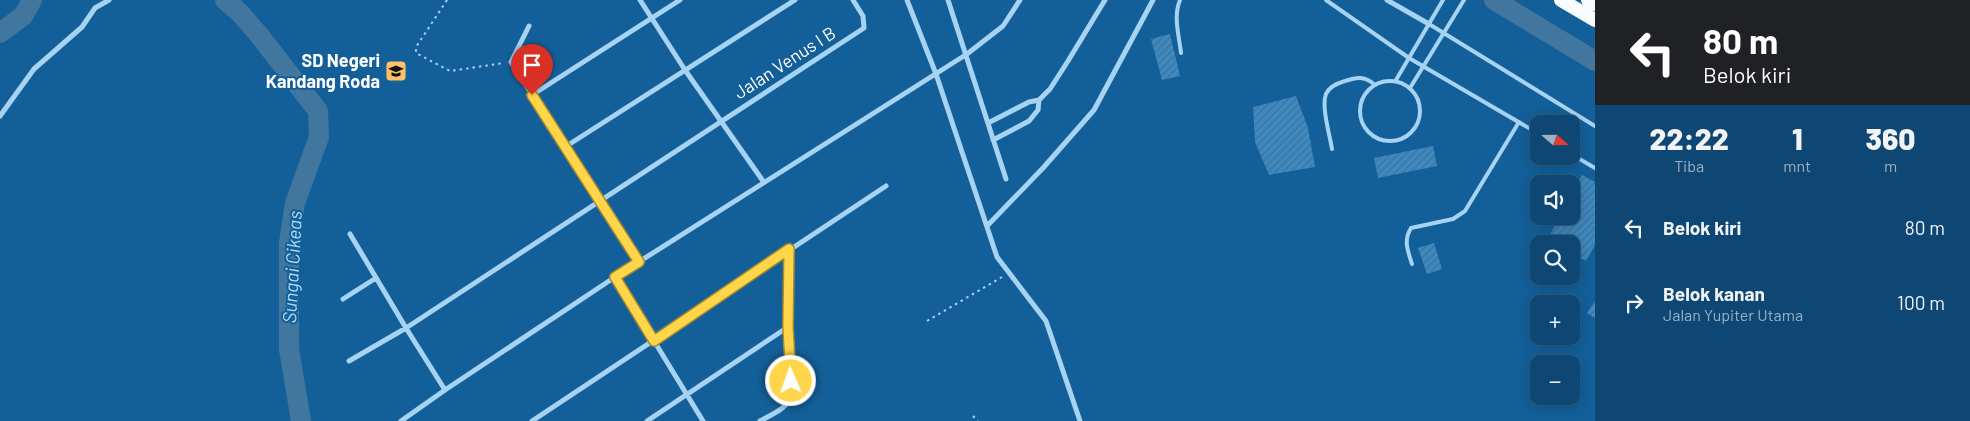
<!DOCTYPE html>
<html lang="id">
<head>
<meta charset="utf-8">
<style>
	:root { --surface:#0e4773; --page:#174e78; --text:#f1f3f6; --muted:#9bb2c4; --line:#2e5f85 }
	body { margin:0; font-family:Barlow,sans-serif; background:var(--page); color:var(--text); height:100vh; display:flex; flex-direction:column; font-size:19px; white-space:nowrap }
	* { box-sizing:border-box; margin:0 }
	p { font-size:16px; color:var(--muted) }
	.icon { flex:none; width:28px; height:28px; fill:none; stroke:currentColor; stroke-width:2; stroke-linecap:round; stroke-linejoin:round }
	.map { position:relative; flex:1; overflow:hidden }
	.sheet { display:flex; flex-direction:column; background:var(--surface); width:375px }
	.sheet>* { flex:none }
	.banner { background:#202124; color:#fff; overflow:hidden }
	.needle { width:32px; rotate:110deg }
	.fabs { position:absolute; left:1530px; top:115px; display:grid; gap:10px }
	.fabs a { display:grid; place-items:center; width:50px; height:50px; border-radius:10px; background:var(--surface); box-shadow:0 2px 12px #0003,0 0 0 1px var(--line); font-size:25px }
	.pin { position:absolute; display:grid; place-items:center; width:42px; height:42px; color:#fff; margin:-51px -21px; border-radius:50% 50% 50% 0; rotate:-45deg; box-shadow:0 0 5px #0007 }
	.pin .icon { rotate:45deg }
	.me { position:absolute; width:55px; margin:-28px; rotate:358deg; stroke-linejoin:round; filter:drop-shadow(0 0 4px #0008) }
	.turn { display:flex; align-items:center; gap:18px; height:105px; padding:0 25px; font-size:22px }
	.turn .icon { width:65px; height:65px; stroke-width:2.5 }
	.turn b { display:block; font-size:35px; line-height:42px }
	.eta { display:flex; justify-content:space-evenly; align-items:center; height:85px; text-align:center }
	.eta b { font-size:30px; font-weight:800; line-height:35px }
	ul { padding:0; list-style:none }
	li { display:flex; align-items:center; gap:15px; height:75px; padding:0 25px }
	li div { flex:1 }
	li b { display:block; font-size:19px }
	li em { font-style:normal }
	main { display:flex; flex:1; min-height:0 }
	.map>svg:first-child { display:block }
	.lines { fill:none; stroke-linecap:round; stroke-linejoin:round }
	.river { stroke:#41779f; stroke-width:20 }
	.building { fill:url(#building-hatch) }
	.path { stroke:#a7d3f3; stroke-width:2; stroke-dasharray:2.5 4; stroke-linecap:butt }
	.service { stroke:#a7d3f3; stroke-width:4 }
	.minor { stroke:#a7d3f3; stroke-width:5 }
	.trunk { stroke:#f9fcff; stroke-width:14 }
	.route-casing { stroke:#a68a30; stroke-width:12 }
	.route { stroke:#ffd54a; stroke-width:9 }
	.labels { text-anchor:middle; stroke-width:4; stroke-linejoin:round; paint-order:stroke }
	.poi-label { font-size:18px; font-weight:bold; fill:#fff; stroke:#135f99; text-anchor:end }
	.street-label { font-size:18px; fill:#fff; stroke:#135f99 }
	.water-label { font-size:19px; font-style:italic; fill:#b3ddf9; stroke:#135f99 }
</style>
</head>
<body>
<main>
<div class="map">
<svg width="1595" height="421" viewBox="0 0 1595 421">
	<defs>
		<pattern id="building-hatch" width="6" height="6" patternUnits="userSpaceOnUse" patternTransform="scale(1.25)"><rect width="6" height="6" fill="#3d89c1"/><path d="M-1 1l2-2M0 6l6-6M5 7l2-2" fill="none" stroke="#437192"/></pattern>
	</defs>
	<rect width="100%" height="100%" fill="#135f99"/>
	<g class="lines">
		<path class="river" d="M225,0L240,13L259,35L318,111L319,137L295,203L289,243V349L301,421
			M1494,0L1595,61
			M0,33L23,16L32,0"/>
	</g>
	<path class="building" d="M1170,34L1180,76L1162,80L1151,39Z
		M1296,96L1308,128L1315,167L1269,175L1255,142L1253,107Z
		M1433,146L1437,166L1378,178L1374,158Z
		M1582,175L1595,182V245L1586,261L1571,253V244H1555L1547,240L1560,216H1571V195Z
		M1434,243L1442,269L1427,274L1418,248Z
		M1595,301V318L1587,313Z"/>
	<g class="lines">
		<path class="path" d="M447,0L416,47V53L450,71L504,63
			M927,321L1002,277
			M973,416L978,421"/>
		<path class="service" d="M1180,0C1173,17 1179,35 1181,53
			M1326,0L1409,58L1539,134
			M1429,24L1595,126
			M1396,80L1443,0
			M1360 111a30 30 0 1 1 60 0a30 30 0 1 1-60 0Z
			M1410,88L1464,0
			M1332,149C1330,136 1321,106 1326,94C1329,87 1338,83 1345,81C1357,77 1364,76 1374,84
			M1571,154L1595,168
			M1412,264C1408,251 1403,241 1411,228L1453,219L1465,211L1519,122"/>
		<path class="minor" d="M640,0L685,70L763,181
			M907,0L936,74L997,257L1046,321L1080,421
			M948,0L1006,179
			M1387,0L1429,24
			M529,26L511,62L639,262
			M532,95L680,0
			M0,116L34,69L82,27L95,8L109,0
			M988,123L1029,102L1039,100
			M993,140L1029,121L1038,110L1039,100L1050,89L1068,61L1105,0
			M565,147L795,0
			M988,225L1043,168L1094,110L1153,0
			M350,234L406,328L445,390
			M615,277L703,421
			M343,299L376,278
			M349,361L406,328L864,28L863,16L853,0
			M401,421L445,390L615,277L967,54L1003,26L1020,0
			M532,421L886,186
			M647,421L788,327
			M760,421C772,414 787,409 792,395L788,327L789,249"/>
		<path class="trunk" d="M1561,0L1595,20
			M1588,0L1595,4"/>
	</g>
	<g class="lines">
		<g class="route-casing">
			<path id="route" d="M532,95L639,262L615,277L654,341L789,249L788,327L791,381"/>
		</g>
		<use href="#route" class="route"/>
	</g>
	<defs>
		<g id="school-square" transform="scale(1.125)"><rect x="-9" y="-9" width="18" height="18" rx="4" fill="#ffc069" stroke="#135f99"/><path d="M0-5L7-2L0 1L-7-2ZM-4 1L0 2.5L4 1V4Q0 6-4 4Z" fill="#111"/></g>
	</defs>
	<g fill-rule="evenodd">
		<use href="#school-square" x="396" y="71"/>
	</g>
	<g class="labels">
		<g class="poi-label">
			<text x="380" y="67">SD Negeri<tspan x="380" dy="21">Kandang Roda</tspan></text>
		</g>
		<g class="street-label">
			<text transform="translate(785 63) rotate(-33)" y="6">Jalan Venus I B</text>
		</g>
		<g class="water-label">
			<text transform="translate(292 267) rotate(-87)" y="7">Sungai Cikeas</text>
		</g>
	</g>
</svg>
<div class="fabs">
<a><svg class="needle" viewBox="-14 -14 28 28"><path d="M0-13l5 13h-10z" fill="#e53935"/><path d="M0 13l5-13h-10z" fill="#9bb2c4"/></svg></a>
<a><svg class="icon" aria-label="sound" viewBox="0 0 24 24"><path d="M4 9h4l5-4v14l-5-4H4zM17 9q2 3 0 6"/></svg></a>
<a><svg class="icon" aria-label="search" viewBox="0 0 24 24"><circle cx="10" cy="10" r="6"/><path d="M15 15l6 6"/></svg></a>
<a>+</a>
<a>−</a>
</div>
<div class="pin" style="left:532px;top:95px;background:#d93025"><svg class="icon" aria-label="arrive" viewBox="0 0 24 24"><path d="M6 21V4h12l-3 4 3 4H6"/></svg></div>
<svg class="me" style="left:791px;top:381px" viewBox="-20 -20 40 40"><circle r="17" fill="#ffd54a" stroke="#fff" stroke-width="3"/><path d="M0-11L8 9 0 5-8 9z" fill="#fff"/></svg>
</div>
<section class="sheet">
<div class="banner">
<div class="turn"><svg class="icon" aria-label="left" viewBox="0 0 24 24"><path d="M17 20v-9H6M10 6l-5 5 5 5"/></svg><div><b>80 m</b>Belok kiri</div></div>
</div>
<div class="eta">
<div><b>22:22</b><p>Tiba</p></div>
<div><b>1</b><p>mnt</p></div>
<div><b>360</b><p>m</p></div>
</div>
<ul>
<li><svg class="icon" aria-label="left" viewBox="0 0 24 24"><path d="M17 20v-9H6M10 6l-5 5 5 5"/></svg><div><b>Belok kiri</b></div><em>80 m</em></li>
<li><svg class="icon" aria-label="right" viewBox="0 0 24 24"><path d="M7 20v-9h11M14 6l5 5-5 5"/></svg><div><b>Belok kanan</b><p>Jalan Yupiter Utama</p></div><em>100 m</em></li>
</ul>
</section>
</main>
</body>
</html>
